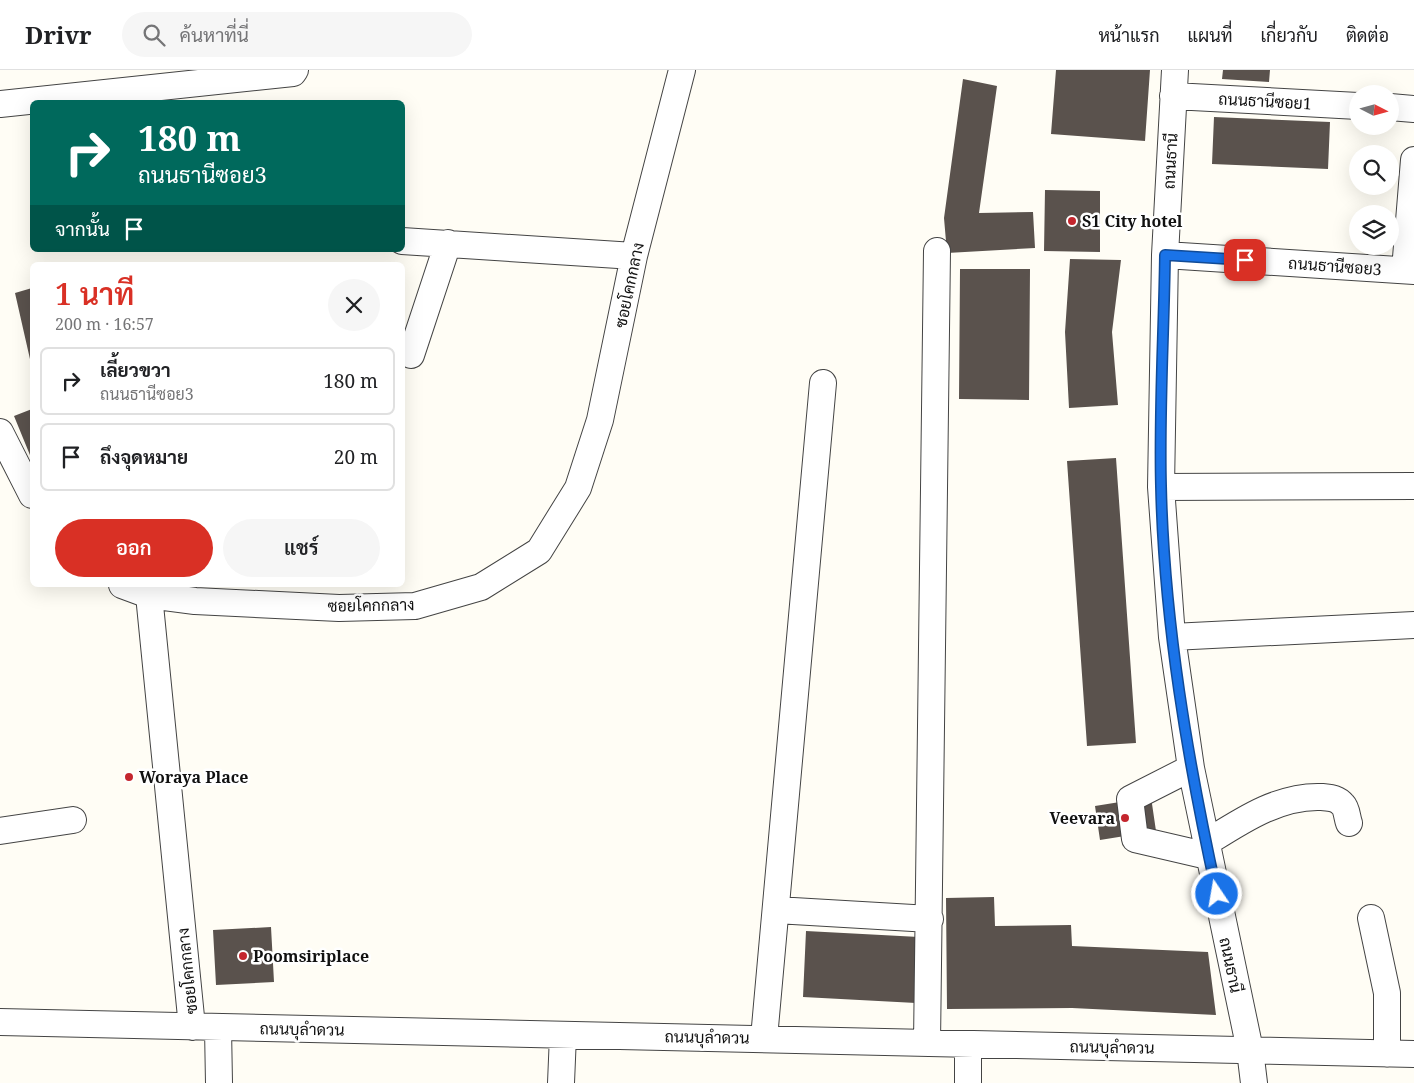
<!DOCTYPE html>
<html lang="th">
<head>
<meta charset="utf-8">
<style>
	:root { --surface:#fff; --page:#f6f6f6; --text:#202124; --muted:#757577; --line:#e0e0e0; --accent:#d93025 }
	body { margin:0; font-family:"Noto Serif",Sarabun,serif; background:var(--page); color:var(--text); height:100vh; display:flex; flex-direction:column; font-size:19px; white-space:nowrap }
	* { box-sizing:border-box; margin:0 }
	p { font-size:16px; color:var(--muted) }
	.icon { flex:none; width:28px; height:28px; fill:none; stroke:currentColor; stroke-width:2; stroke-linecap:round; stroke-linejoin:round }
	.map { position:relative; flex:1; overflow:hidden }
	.panel { position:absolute; left:30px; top:192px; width:375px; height:325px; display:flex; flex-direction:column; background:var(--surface); border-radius:8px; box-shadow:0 5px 20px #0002 }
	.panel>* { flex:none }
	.guide { position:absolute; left:30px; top:30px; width:375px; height:152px; border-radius:8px; box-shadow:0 5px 20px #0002; background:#00695c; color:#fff; overflow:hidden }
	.needle { width:32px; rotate:96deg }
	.controls { position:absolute; left:1349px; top:15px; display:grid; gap:10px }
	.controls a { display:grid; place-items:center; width:50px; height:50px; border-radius:50%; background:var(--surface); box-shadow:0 5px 20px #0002; font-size:25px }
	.pin { position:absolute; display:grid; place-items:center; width:42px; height:42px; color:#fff; margin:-21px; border-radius:10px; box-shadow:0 2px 8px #0006 }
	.me { position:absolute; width:55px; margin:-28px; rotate:348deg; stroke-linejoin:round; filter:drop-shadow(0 0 4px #0008) }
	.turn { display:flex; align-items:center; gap:18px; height:105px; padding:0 25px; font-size:22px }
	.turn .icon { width:65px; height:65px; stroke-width:2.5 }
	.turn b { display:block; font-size:35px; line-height:42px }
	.then { display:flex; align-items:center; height:48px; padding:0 25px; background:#0003; gap:10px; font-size:19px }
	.round { display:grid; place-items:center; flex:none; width:52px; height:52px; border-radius:26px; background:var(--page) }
	.summary { display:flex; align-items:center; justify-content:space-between; height:85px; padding:0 25px }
	h1 { font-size:30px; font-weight:600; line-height:38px; color:var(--accent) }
	.button { display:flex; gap:10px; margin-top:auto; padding:10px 25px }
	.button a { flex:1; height:58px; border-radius:30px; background:var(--accent); color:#fff; font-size:20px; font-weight:600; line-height:58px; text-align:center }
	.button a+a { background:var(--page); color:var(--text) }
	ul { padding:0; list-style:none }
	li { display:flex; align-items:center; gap:15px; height:68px; margin:0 10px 8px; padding:0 15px; border:2px solid var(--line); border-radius:8px }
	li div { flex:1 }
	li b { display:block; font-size:19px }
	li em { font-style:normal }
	header { display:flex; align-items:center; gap:30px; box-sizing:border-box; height:70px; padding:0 25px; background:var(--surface); border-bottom:1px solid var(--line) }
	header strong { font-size:24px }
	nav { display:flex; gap:28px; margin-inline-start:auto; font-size:18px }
	.search { width:350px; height:45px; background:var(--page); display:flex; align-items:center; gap:12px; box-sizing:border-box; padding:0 18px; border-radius:28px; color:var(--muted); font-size:19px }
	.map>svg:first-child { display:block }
	.building { fill:#5a524d }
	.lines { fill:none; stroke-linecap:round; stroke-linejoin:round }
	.minor-casing { stroke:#444; stroke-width:28 }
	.minor { stroke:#fff; stroke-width:26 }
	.route-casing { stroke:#114b97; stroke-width:12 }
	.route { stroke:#1a73e8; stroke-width:9 }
	.poi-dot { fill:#c4262e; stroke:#fff; stroke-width:2 }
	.labels { text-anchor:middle; stroke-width:5; stroke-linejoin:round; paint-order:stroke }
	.street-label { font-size:16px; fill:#111; stroke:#fff }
	.poi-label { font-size:16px; font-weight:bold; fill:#111; stroke:#fff; text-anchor:start }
</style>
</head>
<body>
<header>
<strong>Drivr</strong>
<div class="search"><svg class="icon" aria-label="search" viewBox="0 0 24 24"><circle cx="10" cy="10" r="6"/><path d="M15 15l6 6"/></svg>ค้นหาที่นี่</div>
<nav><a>หน้าแรก</a><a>แผนที่</a><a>เกี่ยวกับ</a><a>ติดต่อ</a></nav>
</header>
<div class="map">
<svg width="1414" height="1013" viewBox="0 0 1414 1013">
	<rect width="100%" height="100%" fill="#fffdf5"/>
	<path class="building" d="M1056,0H1150L1145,71L1051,64Z
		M1223,0H1270L1269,12L1222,9Z
		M963,9L997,16L979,143L1033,142L1035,178L947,183L944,148Z
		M1214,47L1330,52L1328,99L1212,94Z
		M1045,120L1100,121V182L1044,181Z
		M1070,189L1121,190L1112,262L1118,335L1069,338L1065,262Z
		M960,199H1030L1029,330L959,329Z
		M32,218V298L15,223Z
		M32,339V390L14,346Z
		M1116,388L1136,673L1087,676L1067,391Z
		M1151,727L1156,761L1100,770L1095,736Z
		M994,827L995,856L1071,855L1072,876L1208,882L1216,945L1072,938L947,939L946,828Z
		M271,857L274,912L216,915L213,860Z
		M806,861L919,867L916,933L803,927Z"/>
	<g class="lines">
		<g class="minor-casing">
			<path id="minor" d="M1175,0L1165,185L1161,417L1172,567L1191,698L1250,980L1254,1013
				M1173,26L1358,36
				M0,34L293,3L295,0
				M1390,37L1414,39
				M402,171L634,186
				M1165,185L1414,201
				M1405,200L1414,90
				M411,285L448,173
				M0,362L32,425
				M1161,417L1414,416
				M122,515L149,525
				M1172,567L1414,555
				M1191,698L1130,729L1135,769L1208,786
				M0,761L73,750
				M1206,773C1241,751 1279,725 1322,727C1331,728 1337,728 1343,735C1347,739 1347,748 1349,753
				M776,840L930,849
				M1371,848L1387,923V984
				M0,952L1414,984
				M192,957L149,525L195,531L339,538L415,536L481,517L539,481L578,418L600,350L634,186L682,0
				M218,958L219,1013
				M764,968L823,313
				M927,973L937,181
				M561,1013L563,965
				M968,1013V974"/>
		</g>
		<use href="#minor" class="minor"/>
	</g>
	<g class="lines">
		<g class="route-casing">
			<path id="route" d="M1217,824C1188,692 1164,552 1161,416C1159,339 1164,262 1165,185L1245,190"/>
		</g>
		<use href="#route" class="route"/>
	</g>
	<g class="poi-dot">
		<circle cx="1072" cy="151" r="5"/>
		<circle cx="129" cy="707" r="5"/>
		<circle cx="1125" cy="748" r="5"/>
		<circle cx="243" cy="886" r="5"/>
	</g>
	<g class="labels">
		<g class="street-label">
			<text transform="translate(1265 31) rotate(3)" y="6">ถนนธานีซอย1</text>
			<text transform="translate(1170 91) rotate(-87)" y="6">ถนนธานี</text>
			<text transform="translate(1335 196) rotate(4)" y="6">ถนนธานีซอย3</text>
			<text transform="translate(629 215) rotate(-78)" y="6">ซอยโคกกลาง</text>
			<text transform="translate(371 535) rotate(-1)" y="6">ซอยโคกกลาง</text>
			<text transform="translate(1231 895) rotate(78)" y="6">ถนนธานี</text>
			<text transform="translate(187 901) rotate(-96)" y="6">ซอยโคกกลาง</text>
			<text transform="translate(302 959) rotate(1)" y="6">ถนนบุลำดวน</text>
			<text transform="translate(707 967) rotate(1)" y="6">ถนนบุลำดวน</text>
			<text transform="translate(1112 977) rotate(1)" y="6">ถนนบุลำดวน</text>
		</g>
		<g class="poi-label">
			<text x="1082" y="157">S1 City hotel</text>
			<text x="139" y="713">Woraya Place</text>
			<text x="1115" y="754" text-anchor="end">Veevara</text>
			<text x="253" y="892">Poomsiriplace</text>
		</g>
	</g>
</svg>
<div class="controls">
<a><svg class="needle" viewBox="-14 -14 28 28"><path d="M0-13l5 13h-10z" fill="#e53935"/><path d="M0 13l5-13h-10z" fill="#757577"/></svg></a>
<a><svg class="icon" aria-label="search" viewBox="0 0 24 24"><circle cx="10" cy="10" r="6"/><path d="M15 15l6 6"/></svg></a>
<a><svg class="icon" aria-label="layers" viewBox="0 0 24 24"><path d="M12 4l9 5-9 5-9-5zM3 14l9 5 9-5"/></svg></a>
</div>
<div class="pin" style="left:1245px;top:190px;background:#d93025"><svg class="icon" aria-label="arrive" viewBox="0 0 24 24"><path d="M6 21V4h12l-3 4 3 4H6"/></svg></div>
<svg class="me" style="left:1217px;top:824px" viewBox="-20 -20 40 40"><circle r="17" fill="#1a73e8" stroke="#fff" stroke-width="3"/><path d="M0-11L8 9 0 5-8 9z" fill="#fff"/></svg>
<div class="guide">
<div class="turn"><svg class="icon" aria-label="right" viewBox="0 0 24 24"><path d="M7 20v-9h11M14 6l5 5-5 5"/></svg><div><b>180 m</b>ถนนธานีซอย3</div></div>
<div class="then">จากนั้น<svg class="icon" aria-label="arrive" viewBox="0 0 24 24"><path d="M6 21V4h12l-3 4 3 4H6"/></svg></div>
</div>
<section class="panel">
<div class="summary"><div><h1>1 นาที</h1><p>200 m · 16:57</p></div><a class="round"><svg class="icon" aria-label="close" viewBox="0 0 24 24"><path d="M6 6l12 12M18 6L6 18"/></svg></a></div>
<ul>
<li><svg class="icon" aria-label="right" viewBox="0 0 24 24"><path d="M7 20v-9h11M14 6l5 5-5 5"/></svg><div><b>เลี้ยวขวา</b><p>ถนนธานีซอย3</p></div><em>180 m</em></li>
<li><svg class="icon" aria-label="arrive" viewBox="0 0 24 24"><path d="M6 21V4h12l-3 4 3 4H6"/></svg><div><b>ถึงจุดหมาย</b></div><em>20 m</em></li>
</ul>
<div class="button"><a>ออก</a><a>แชร์</a></div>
</section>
</div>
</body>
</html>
